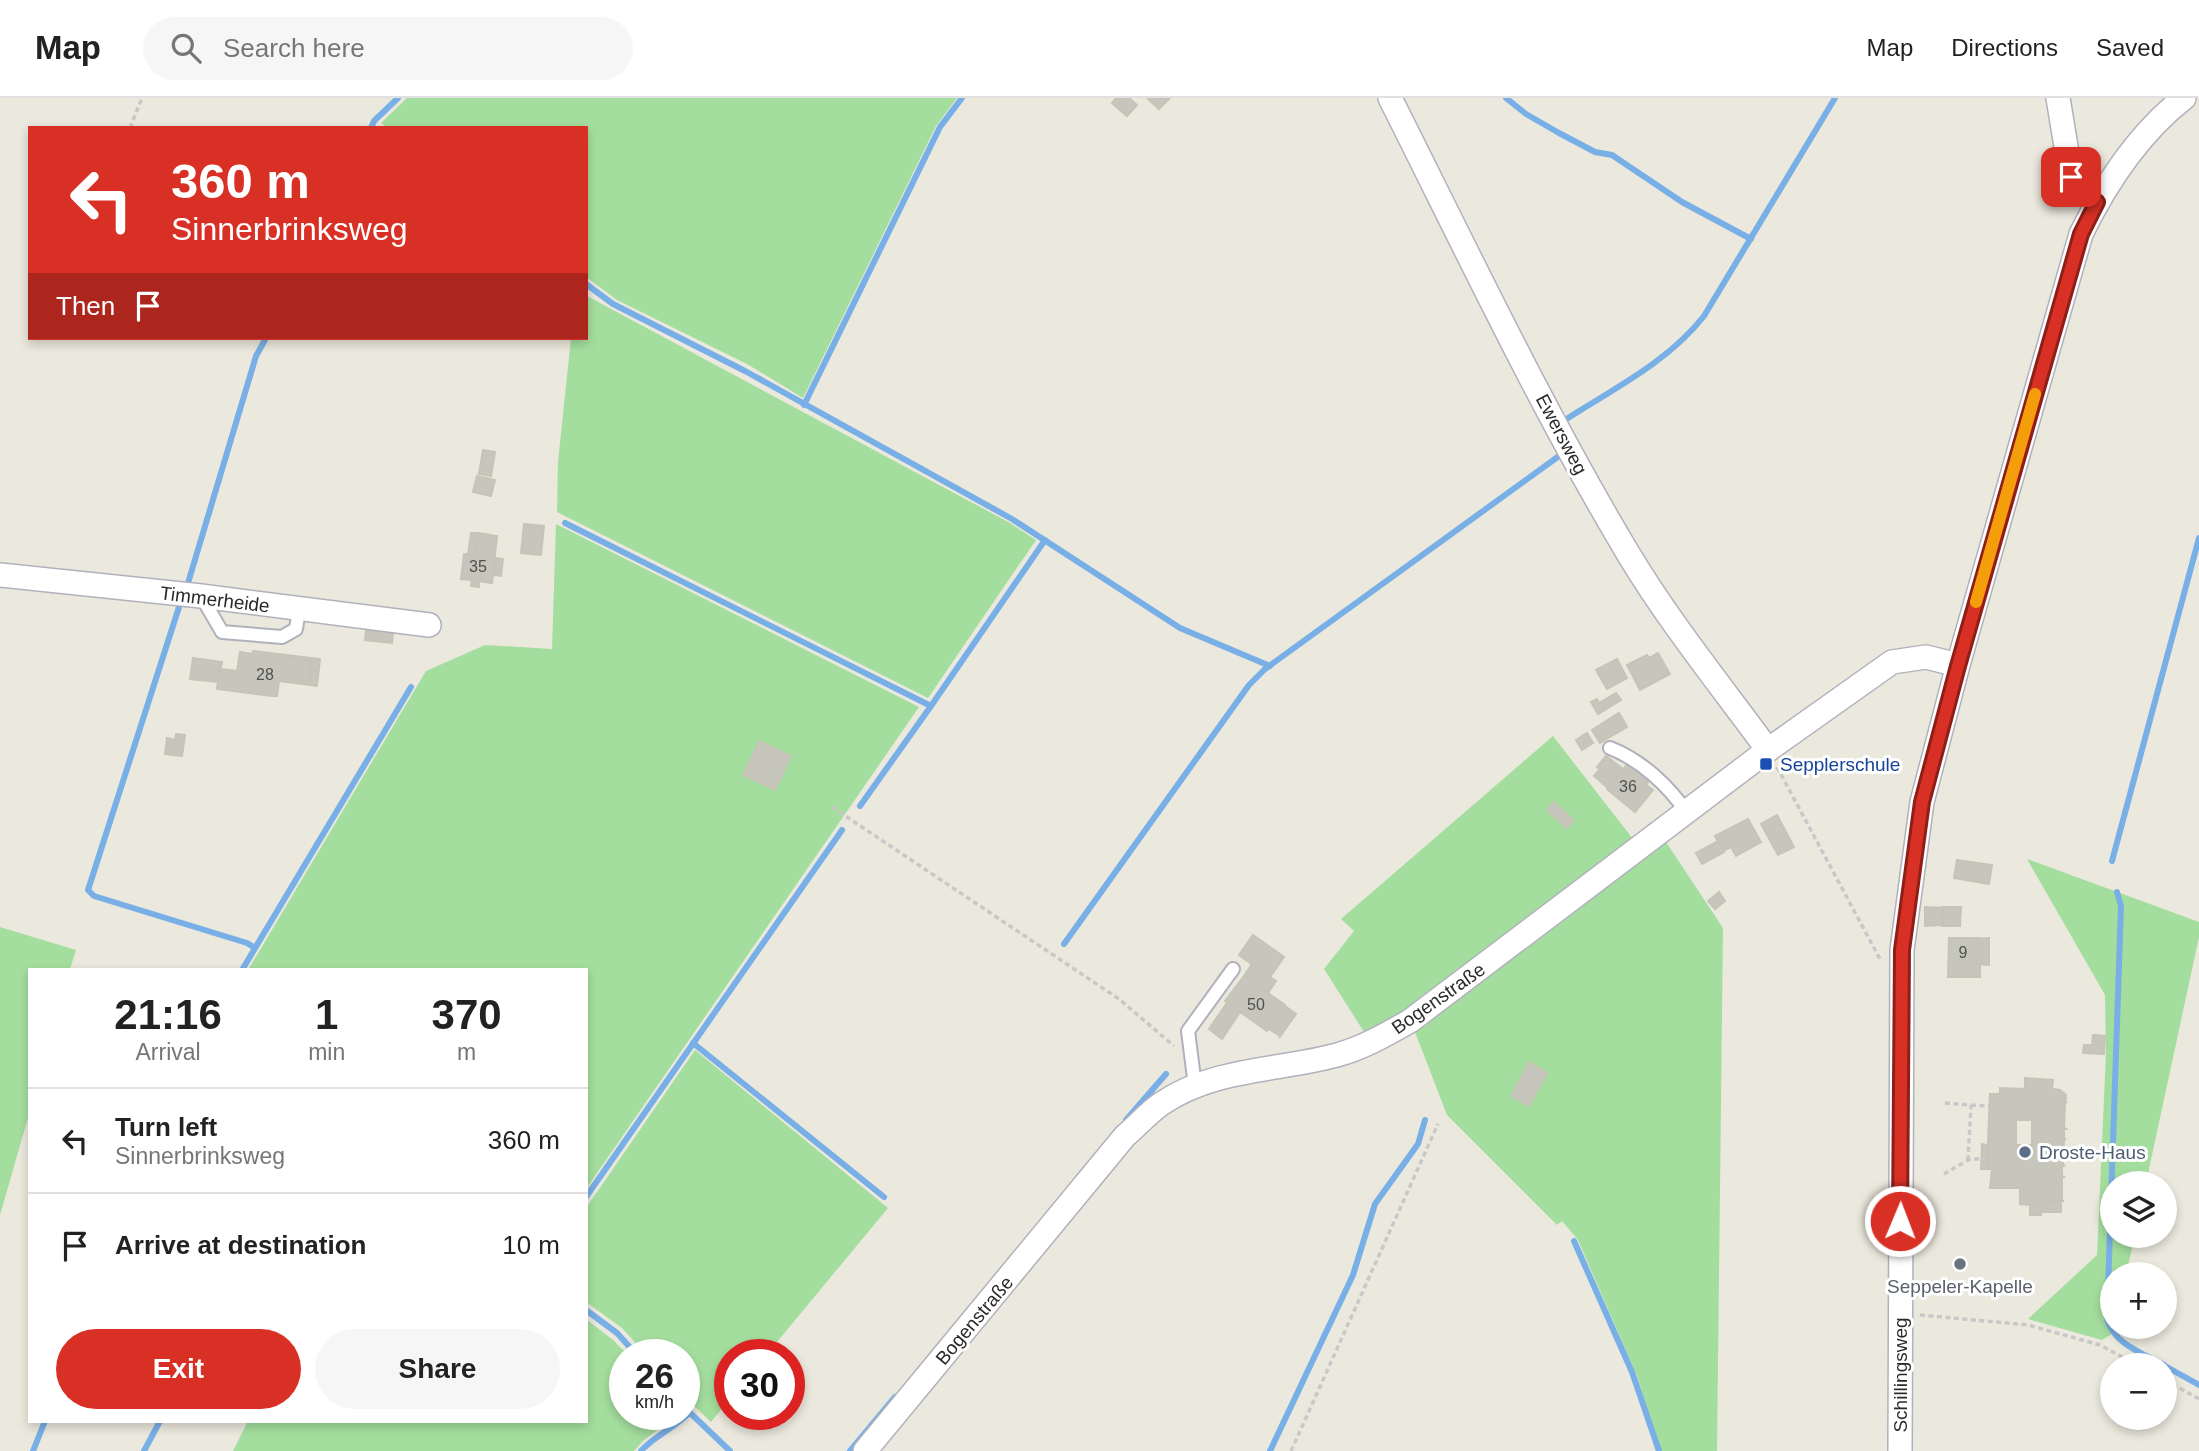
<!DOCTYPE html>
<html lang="en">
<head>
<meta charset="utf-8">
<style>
	:root { --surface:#fff; --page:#f6f6f6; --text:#222; --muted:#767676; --line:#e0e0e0; --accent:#d93025 }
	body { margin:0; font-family:Helvetica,sans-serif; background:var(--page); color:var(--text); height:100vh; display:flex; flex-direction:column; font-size:26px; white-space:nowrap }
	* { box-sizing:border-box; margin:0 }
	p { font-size:23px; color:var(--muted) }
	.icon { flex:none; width:38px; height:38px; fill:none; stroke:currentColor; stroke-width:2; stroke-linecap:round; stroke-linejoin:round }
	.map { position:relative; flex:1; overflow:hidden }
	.details { position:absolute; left:28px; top:870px; width:560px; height:455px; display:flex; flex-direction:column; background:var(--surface); border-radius:0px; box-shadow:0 4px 10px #0003 }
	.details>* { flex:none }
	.banner { position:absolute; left:28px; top:28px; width:560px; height:214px; border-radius:0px; box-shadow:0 4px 10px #0003; background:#d93025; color:#fff; overflow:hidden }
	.buttons { position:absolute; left:2100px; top:1073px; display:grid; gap:14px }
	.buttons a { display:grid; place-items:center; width:77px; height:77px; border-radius:50%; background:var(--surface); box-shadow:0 4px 10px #0003; font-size:35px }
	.speed { position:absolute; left:609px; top:1241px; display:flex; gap:14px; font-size:35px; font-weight:700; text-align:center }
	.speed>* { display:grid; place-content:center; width:91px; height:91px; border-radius:50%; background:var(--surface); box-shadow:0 4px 10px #0003; line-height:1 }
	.speed small { font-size:18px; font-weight:400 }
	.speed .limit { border:10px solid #d22; background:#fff; color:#111 }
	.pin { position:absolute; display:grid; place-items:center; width:60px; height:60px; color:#fff; margin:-30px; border-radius:14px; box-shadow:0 4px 10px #0006 }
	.me { position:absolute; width:77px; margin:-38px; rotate:1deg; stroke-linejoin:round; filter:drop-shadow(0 0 5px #0008) }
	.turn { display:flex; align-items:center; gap:24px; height:147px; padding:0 28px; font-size:32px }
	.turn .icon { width:91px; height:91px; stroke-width:2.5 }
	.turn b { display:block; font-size:49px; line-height:60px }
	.then { display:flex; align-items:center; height:66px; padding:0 28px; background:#0003; gap:14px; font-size:26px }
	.eta { display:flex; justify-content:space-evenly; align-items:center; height:119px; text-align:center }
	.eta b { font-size:42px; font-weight:600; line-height:49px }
	.cta { display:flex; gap:14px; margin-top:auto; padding:14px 28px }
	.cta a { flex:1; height:80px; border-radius:42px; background:var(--accent); color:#fff; font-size:28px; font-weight:600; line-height:80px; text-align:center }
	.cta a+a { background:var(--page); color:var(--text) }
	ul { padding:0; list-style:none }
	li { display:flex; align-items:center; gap:21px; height:105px; padding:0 28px; border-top:2px solid var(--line) }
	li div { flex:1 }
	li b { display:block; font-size:26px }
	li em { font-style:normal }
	header { display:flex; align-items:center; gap:42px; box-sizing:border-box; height:98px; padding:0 35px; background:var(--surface); border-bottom:2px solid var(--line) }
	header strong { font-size:33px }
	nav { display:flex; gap:38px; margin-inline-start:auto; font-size:24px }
	.search { width:490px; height:63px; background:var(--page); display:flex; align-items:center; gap:18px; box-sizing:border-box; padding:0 24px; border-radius:38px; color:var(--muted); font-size:26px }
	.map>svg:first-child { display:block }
	.green { fill:#a4de9e }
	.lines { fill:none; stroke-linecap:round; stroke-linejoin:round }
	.stream { stroke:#78afe6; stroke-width:6 }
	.building { fill:#c7c6bc; stroke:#c6c4b7; stroke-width:2; fill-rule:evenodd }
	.service-casing { stroke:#b1b1bd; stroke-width:16 }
	.minor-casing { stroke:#b1b1bd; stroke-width:26 }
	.path { stroke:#c8c8c8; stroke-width:3.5; stroke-dasharray:5 3.5; stroke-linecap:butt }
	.service { stroke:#fff; stroke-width:12 }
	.minor { stroke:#fff; stroke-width:23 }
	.route-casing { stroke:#8d1f18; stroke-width:18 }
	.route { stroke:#d93025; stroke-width:12 }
	.slow { stroke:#f59e0b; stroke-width:12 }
	.transit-dot { fill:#1a4fb4; stroke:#fff; stroke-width:2.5 }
	.service-dot { fill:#5c6f8a; stroke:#fff; stroke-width:2.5 }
	.worship-dot { fill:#6b7280; stroke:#fff; stroke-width:2.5 }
	.labels { text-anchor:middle; stroke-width:6; stroke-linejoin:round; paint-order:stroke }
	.number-label { font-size:16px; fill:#51514e }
	.street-label { font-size:19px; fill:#2a2a2a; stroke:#fff }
	.transit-label { font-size:19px; fill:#164399; stroke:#fff; text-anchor:start }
	.service-label { font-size:19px; fill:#4e5e75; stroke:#fff; text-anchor:start }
	.worship-label { font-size:19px; fill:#5b616d; stroke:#fff }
</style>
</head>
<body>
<header>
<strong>Map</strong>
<div class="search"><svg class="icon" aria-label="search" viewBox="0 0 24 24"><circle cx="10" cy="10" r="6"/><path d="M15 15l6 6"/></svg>Search here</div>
<nav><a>Map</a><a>Directions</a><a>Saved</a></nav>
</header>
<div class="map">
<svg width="2199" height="1353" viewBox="0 0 2199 1353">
	<rect width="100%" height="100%" fill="#ebe8dd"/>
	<path class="green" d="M407,0H957L936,28L803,300L747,266L617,202L586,179V30H388L381,25Z
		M587,198L1010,425L1036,442L928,600L557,414L558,364L571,240H586Z
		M556,426L919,609L586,1091V872H248L426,573L485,547L552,551Z
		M1553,638L1633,741L1402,916L1366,937L1324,871L1354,833L1341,821Z
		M1666,744L1723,830L1717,1353H1661L1637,1278L1578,1142L1562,1123L1557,1127L1447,1017L1415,934Z
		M2027,761L2199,824V839L2146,1085H2112V1138H2135L2126,1176H2112V1228L2118,1229V1232L2102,1242L2028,1221L2097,1157L2106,955L2105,897Z
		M0,829L76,852L70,871L30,872V1013L0,1117Z
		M695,952L888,1110L767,1256H730V1301L711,1324L684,1298V1256H646L622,1230L586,1204V1110Z
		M586,1221L613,1242L627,1256H625V1316H678L643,1343L634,1353H233L248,1323H586Z"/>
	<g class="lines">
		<path class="stream" d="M1506,0L1526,16L1559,35L1595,54L1612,57L1682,104L1751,141
			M371,30L374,23L398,0
			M586,186L613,206L745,273L1012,421L1180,530L1270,568
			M804,307L940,29L962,0
			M1565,322C1613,291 1668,264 1704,218L1835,0
			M565,425L931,608L1045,442
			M188,485L256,258L266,240
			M180,506L88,792L94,798L247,845L255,850
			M860,708L931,608
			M2112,763L2199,440
			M2117,794L2121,808L2107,1221C2114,1246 2142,1255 2164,1267
			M1064,846L1249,587L1265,571L1559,358
			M242,872L411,589
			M693,945L884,1099
			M1126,1022L1166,976
			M586,1099L842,732
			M1574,1143L1632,1274L1659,1353
			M586,1212L617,1235L636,1256
			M2165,1268L2199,1287
			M684,1309L730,1353
			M33,1353L45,1323
			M144,1353L160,1323
			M641,1353C655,1337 675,1330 689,1315
			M850,1353L895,1299
			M1270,1353L1353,1177L1375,1106L1418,1046L1425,1022"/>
	</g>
	<path class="building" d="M1116,0H1129L1137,7L1127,18L1112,5Z
		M1147,0H1170L1159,11Z
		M483,352L495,354L491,378L479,376Z
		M477,378L495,382L491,398L473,394Z
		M524,426L544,428L541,457L521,455Z
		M471,435H478L475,457H468Z
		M478,435L497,438L492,485L479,483V489L471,488L472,482L461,481L464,456L475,457Z
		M495,460L503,461L501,478L493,477Z
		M366,532L393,535L392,545L365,542Z
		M253,553L270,555L269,558L312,563L310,584L273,580L271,598L217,591L220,565L221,571L237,573L240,554L253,556Z
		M270,555L320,561L317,588L279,583L277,598H271L273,580L310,584L312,563L269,558Z
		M1658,555L1670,576L1640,592L1627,567L1647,557L1649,560Z
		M193,560L222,564L218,584L190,581Z
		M1617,561L1627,580L1607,591L1596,572Z
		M1616,595L1621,602L1598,616L1591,604L1597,601L1599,605Z
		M1619,615L1627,629L1600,645L1592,632Z
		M1587,635L1593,645L1582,652L1576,642Z
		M176,636L185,637L182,658L173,657Z
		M167,640L175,642L173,657L165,656Z
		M759,643L791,658L775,692L743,677Z
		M1606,658L1623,671L1614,683L1597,669Z
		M1628,665L1649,683L1646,687L1653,692L1635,714L1607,691Z
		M1600,671L1614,683L1608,690L1594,678Z
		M1554,704L1574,723L1566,730L1547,712Z
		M1777,717L1794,749L1778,757L1761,726Z
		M1748,721L1761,744L1736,758L1731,749L1723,753L1715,738Z
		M1718,743L1724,754L1702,766L1696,755Z
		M1957,762L1992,767L1989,786L1954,780Z
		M1719,794L1725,803L1715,811L1708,803Z
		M1925,809L1943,810V827L1925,828Z
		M1942,809H1961L1960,828H1942Z
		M1253,837L1284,859L1270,879L1239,857Z
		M1949,840H1980L1976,841V866H1980V879H1948Z
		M1989,840V867L1976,866V841Z
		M1252,866L1267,877L1260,889L1244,878Z
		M1267,877L1276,883L1268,895L1260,889Z
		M1244,878L1285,907L1267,933L1225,903Z
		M1227,905L1240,914L1222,941L1209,931Z
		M1285,908L1296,916L1279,940L1280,938L1269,931L1268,932Z
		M2093,937L2105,938L2104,956L2083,955L2084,947H2092Z
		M1529,964L1547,975L1529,1008L1511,998Z
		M2025,980L2053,982L2052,991L2060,992L2066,997L2065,1004H2067L2065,1005L2064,1029L2066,1031H2064V1041H2066L2064,1042L2063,1067L2065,1068H2062V1078L2065,1079H2062V1103H2064H2042L2041,1117H2030V1107L2020,1106V1090H1990L1992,1071H1987L1990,996H2000V990L2025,991ZM2016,1022H2032V1047H2016Z
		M1982,1046L1987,1047V1071H1981Z
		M2042,1103L2061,1104V1114H2041Z"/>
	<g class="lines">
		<g class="service-casing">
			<path id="service" d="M201,498L222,534L282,539L296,531L299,511
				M1610,650C1641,662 1669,688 1687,715
				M1195,988L1188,933L1233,871"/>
		</g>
		<g class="minor-casing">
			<path id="minor" d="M1390,0C1467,153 1541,310 1629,457C1670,525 1721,588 1768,652
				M2058,0L2071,79L2081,95L2097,104
				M0,477L201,498L429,527
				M865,1353L1125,1038C1137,1028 1148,1015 1161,1006C1213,970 1278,973 1337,957C1363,950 1387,936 1410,923L1768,652L1892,564L1926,559L1958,567
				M1900,1353L1902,852L1922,704L1958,567L2081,136C2106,85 2139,35 2184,0"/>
		</g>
		<path class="path" d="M130,30L142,0
			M1777,669L1881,863
			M832,709L1119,901L1174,948
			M1945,1005L1971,1007L1968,1062
			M1971,1007L1989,1008
			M1944,1076L1968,1062L1987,1060
			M1920,1217L2028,1227L2100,1247L2137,1267
			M2165,1282L2199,1301
			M1291,1353L1438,1026"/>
		<use href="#service" class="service"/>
		<use href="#minor" class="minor"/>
	</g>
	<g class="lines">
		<g class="route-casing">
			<path id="route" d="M1900,1123L1902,852L1922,704L1958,568L2081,136L2097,104L2081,95L2071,79"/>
		</g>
		<use href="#route" class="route"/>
		<path class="slow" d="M1976,504L2035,296"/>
	</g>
	<rect class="transit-dot" x="1759" y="659" width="14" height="14" rx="3.5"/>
	<circle class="service-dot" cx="2025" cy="1054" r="7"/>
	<circle class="worship-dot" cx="1960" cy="1166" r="7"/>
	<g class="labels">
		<g class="number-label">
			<text x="478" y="474">35</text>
			<text x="265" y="582">28</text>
			<text x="1628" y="694">36</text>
			<text x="1963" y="860">9</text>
			<text x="1256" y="912">50</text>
		</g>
		<g class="street-label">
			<text transform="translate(1562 336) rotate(62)" y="7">Ewersweg</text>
			<text transform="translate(215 501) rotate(7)" y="7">Timmerheide</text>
			<text transform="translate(1438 900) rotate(-35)" y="7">Bogenstraße</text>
			<text transform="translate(974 1222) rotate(-50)" y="7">Bogenstraße</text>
			<text transform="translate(1900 1277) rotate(-90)" y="7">Schillingsweg</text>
		</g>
		<g class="transit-label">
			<text x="1780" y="673">Sepplerschule</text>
		</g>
		<g class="service-label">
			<text x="2039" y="1061">Droste-Haus</text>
		</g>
		<g class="worship-label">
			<text x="1960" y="1195">Seppeler-Kapelle</text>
		</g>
	</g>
</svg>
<div class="buttons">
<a><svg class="icon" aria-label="layers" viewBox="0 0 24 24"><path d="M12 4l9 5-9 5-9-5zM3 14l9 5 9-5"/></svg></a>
<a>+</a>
<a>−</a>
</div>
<div class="speed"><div>26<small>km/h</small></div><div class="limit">30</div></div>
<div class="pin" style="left:2071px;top:79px;background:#d93025"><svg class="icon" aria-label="arrive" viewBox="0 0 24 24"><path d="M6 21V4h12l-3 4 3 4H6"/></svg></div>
<svg class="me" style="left:1900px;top:1123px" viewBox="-20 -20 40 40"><circle r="17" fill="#d93025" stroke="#fff" stroke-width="3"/><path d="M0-11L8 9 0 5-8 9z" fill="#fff"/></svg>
<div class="banner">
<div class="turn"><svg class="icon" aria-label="left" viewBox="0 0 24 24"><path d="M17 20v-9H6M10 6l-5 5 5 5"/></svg><div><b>360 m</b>Sinnerbrinksweg</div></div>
<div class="then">Then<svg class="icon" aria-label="arrive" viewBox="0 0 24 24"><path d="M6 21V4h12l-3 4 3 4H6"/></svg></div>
</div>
<section class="details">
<div class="eta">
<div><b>21:16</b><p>Arrival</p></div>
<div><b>1</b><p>min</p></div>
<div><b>370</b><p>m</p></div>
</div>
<ul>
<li><svg class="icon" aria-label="left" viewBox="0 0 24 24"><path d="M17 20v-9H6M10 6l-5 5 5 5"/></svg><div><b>Turn left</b><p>Sinnerbrinksweg</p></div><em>360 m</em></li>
<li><svg class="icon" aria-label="arrive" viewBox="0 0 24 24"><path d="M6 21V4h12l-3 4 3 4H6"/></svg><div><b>Arrive at destination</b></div><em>10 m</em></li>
</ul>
<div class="cta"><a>Exit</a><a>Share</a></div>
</section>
</div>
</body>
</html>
